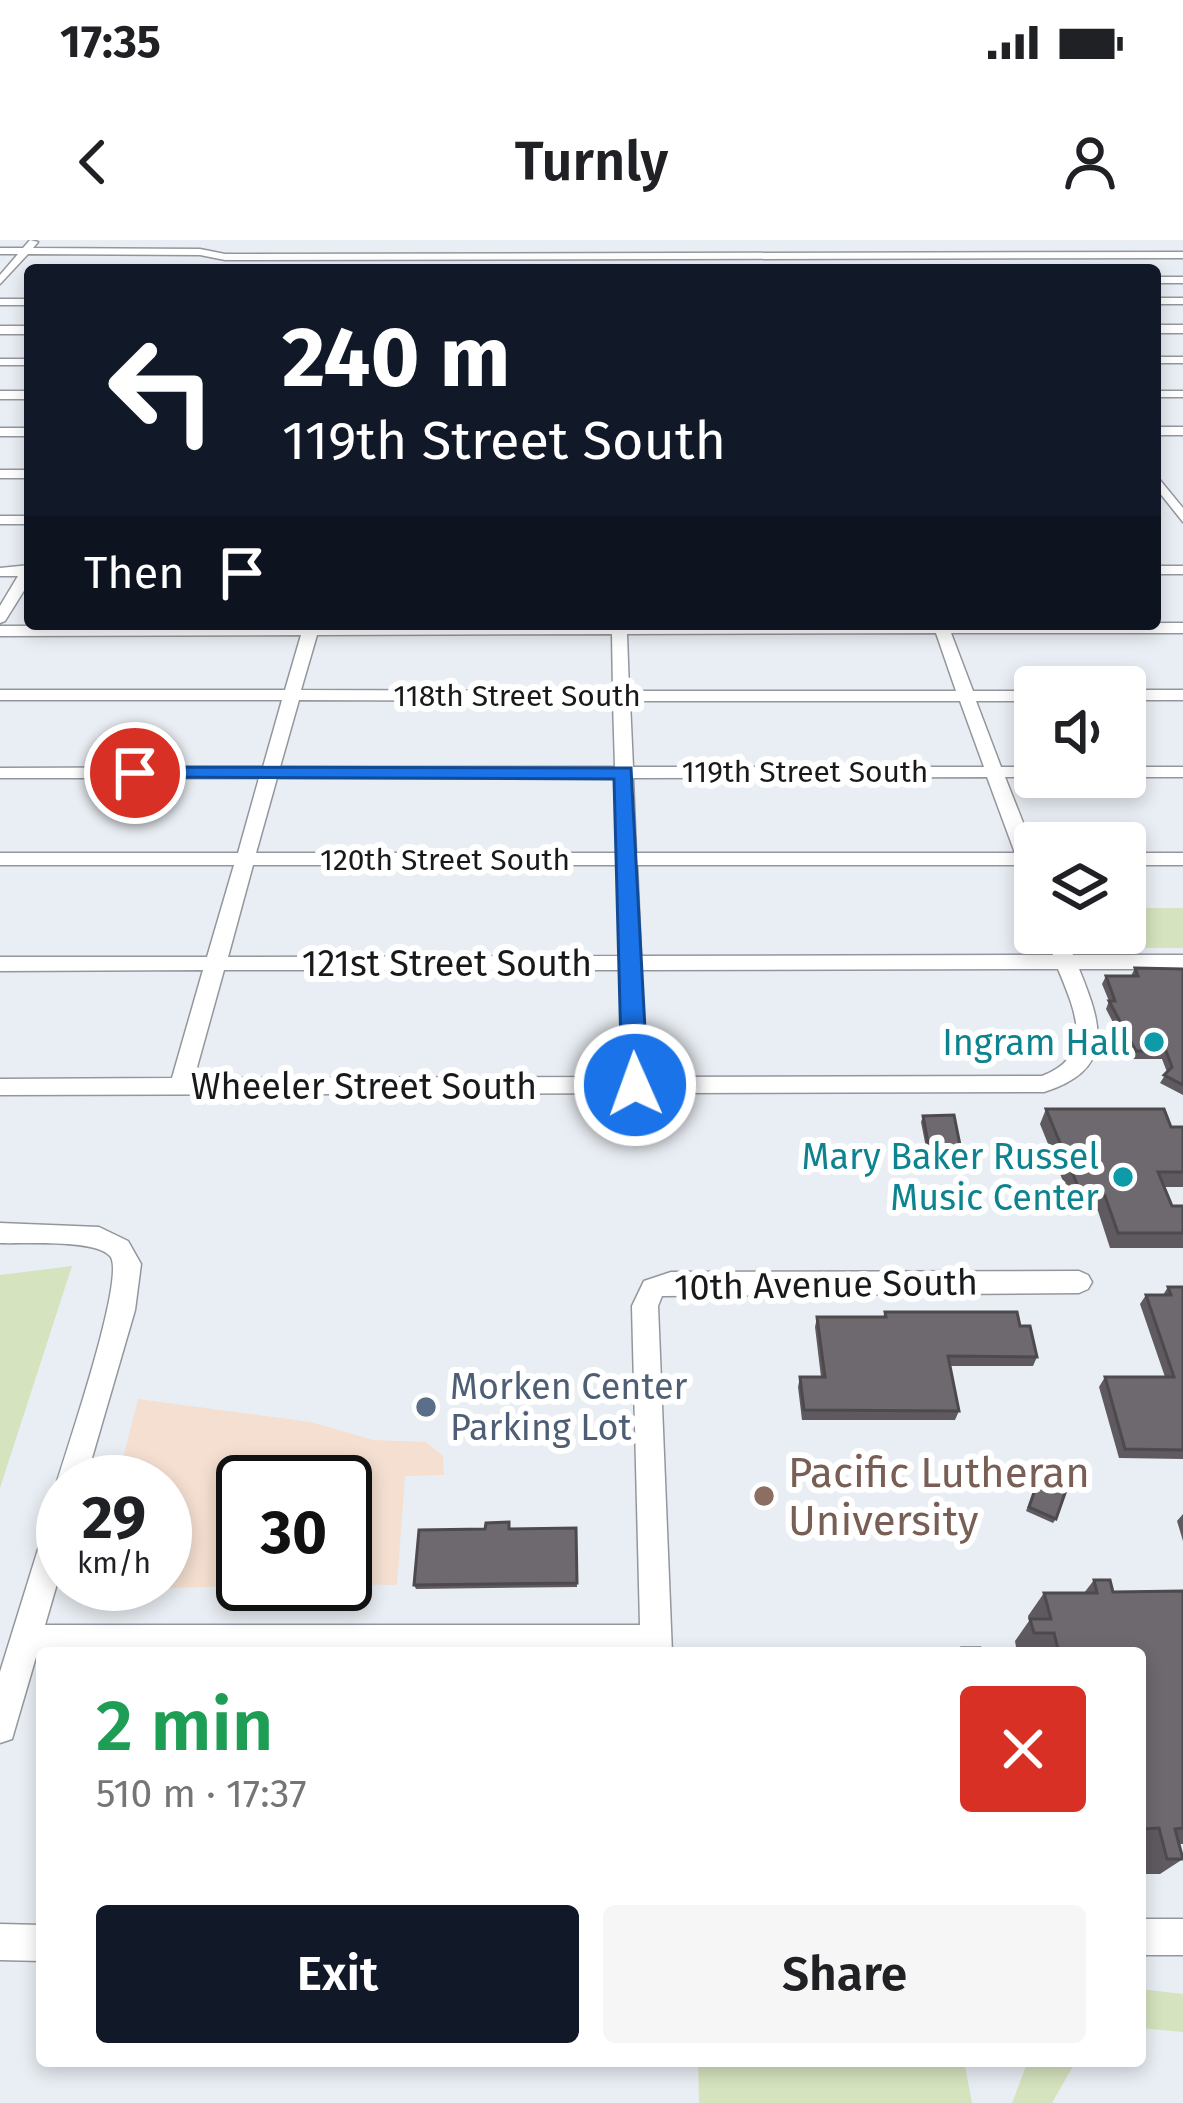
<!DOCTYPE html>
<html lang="en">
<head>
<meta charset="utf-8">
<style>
	:root { --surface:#fff; --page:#f6f6f6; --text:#202124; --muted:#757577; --accent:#111827 }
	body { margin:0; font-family:"Fira Sans",sans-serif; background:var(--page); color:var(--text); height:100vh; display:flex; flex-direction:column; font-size:45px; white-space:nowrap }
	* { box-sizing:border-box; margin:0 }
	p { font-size:39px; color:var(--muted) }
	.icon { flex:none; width:66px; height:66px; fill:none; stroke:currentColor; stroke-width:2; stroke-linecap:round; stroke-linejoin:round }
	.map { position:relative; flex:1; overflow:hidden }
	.side { position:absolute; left:36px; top:1407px; width:1110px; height:420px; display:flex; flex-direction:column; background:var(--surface); border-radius:12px; box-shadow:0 6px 18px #0003 }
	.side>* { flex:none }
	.hud { position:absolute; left:24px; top:24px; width:1137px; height:366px; border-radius:12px; box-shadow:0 6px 18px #0003; background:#111827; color:#fff; overflow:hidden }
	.tools { position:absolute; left:1014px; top:426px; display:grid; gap:24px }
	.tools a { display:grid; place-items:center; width:132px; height:132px; border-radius:12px; background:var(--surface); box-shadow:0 6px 18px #0003; font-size:60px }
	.speed { position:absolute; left:36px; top:1215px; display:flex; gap:24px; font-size:60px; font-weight:700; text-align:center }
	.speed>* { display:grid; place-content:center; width:156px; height:156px; border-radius:50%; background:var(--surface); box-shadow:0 6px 18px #0003; line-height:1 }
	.speed small { font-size:30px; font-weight:400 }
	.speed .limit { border:6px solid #111; border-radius:18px; background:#fff; color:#111 }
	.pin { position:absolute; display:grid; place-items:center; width:102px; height:102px; color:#fff; margin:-51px; border:6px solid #fff; border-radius:50%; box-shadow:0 3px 12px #0007 }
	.me { position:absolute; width:132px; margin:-66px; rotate:358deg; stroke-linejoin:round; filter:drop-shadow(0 0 9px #0008) }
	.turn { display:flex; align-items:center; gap:42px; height:252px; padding:0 60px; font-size:54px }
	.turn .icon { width:156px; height:156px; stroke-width:2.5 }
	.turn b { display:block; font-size:84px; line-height:102px }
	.then { display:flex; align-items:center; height:114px; padding:0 60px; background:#0003; gap:24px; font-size:45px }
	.round { display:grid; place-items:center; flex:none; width:126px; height:126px; border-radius:12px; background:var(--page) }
	.headline { display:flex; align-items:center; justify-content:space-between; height:204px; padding:0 60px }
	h1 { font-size:72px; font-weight:600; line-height:90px; color:#1e9e55 }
	.cta { display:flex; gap:24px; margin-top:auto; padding:24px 60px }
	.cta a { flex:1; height:138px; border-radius:12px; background:var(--accent); color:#fff; font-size:48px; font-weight:600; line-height:138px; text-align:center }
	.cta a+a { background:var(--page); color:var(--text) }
	.status { display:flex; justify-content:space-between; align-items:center; height:84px; padding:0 60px; background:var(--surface); direction:ltr }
	.status svg { height:33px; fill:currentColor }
	header { display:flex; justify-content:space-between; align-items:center; height:156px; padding:0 60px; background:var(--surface); font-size:54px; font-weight:600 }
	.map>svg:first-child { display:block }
	.industrial { fill:#f4dfd1 }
	.green { fill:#d5e3be }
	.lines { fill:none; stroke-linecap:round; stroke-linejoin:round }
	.minor-casing { stroke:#93979d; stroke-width:3 }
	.major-casing { stroke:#93979d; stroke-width:3 }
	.minor { fill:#fff; fill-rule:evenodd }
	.major { fill:#fff; fill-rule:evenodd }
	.wall { fill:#5f5a5f }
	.building { fill:#6e696e; stroke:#4d4a4d; stroke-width:3 }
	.route { fill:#1a73e8; stroke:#114b97; stroke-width:3 }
	.culture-dot { fill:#0f9aa8; stroke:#fff; stroke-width:4.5 }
	.service-dot { fill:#5c6f8a; stroke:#fff; stroke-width:4.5 }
	.education-dot { fill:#8d6e63; stroke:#fff; stroke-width:4.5 }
	.labels { text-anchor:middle; stroke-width:12; stroke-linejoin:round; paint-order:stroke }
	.far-street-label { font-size:30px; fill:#17191b; stroke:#fff }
	.street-label { font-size:36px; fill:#17191b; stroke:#fff }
	.culture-label { font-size:36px; fill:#0d838f; stroke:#fff; text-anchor:end }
	.service-label { font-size:36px; fill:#4e5e75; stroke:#fff; text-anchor:start }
	.near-education-label { font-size:42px; fill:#785e54; stroke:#fff; text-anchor:start }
</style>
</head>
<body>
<div class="status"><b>17:35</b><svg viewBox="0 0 49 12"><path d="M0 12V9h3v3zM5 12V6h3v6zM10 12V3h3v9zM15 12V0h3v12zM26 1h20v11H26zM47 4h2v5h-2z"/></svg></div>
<header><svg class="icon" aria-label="back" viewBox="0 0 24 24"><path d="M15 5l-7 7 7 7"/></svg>Turnly<svg class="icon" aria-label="person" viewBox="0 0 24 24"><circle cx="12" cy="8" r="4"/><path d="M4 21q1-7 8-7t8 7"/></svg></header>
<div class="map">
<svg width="1183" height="1863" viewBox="0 0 1183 1863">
	<rect width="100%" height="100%" fill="#e9eef4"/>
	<path class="industrial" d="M138,1159L311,1182L373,1200L426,1202L443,1216L444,1235L405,1236L397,1345L336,1344H345V1242H243V1344H330L88,1350L90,1344H165V1242H117Z"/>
	<path class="green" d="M1128,668H1183V708H1146Z
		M72,1026L0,1248V1035Z
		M1140,1749L1183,1754V1792L1140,1788Z
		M698,1821H964L972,1863H699Z
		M1028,1821H1076L1052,1863H1012Z"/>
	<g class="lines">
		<g class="minor-casing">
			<path id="minor" d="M30,0L38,2L33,8L200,9L225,14L1183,12V18L225,20L200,15L28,14L0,44V35L18,14H0V8H23Z
				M1155,37H1183V43H1155Z
				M1155,58H1183V64H1155Z
				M0,59H30V65H0Z
				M1155,117H1183V123H1155Z
				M0,119H30V125H0Z
				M0,151H30V159H0Z
				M1155,151H1183V157H1155Z
				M1155,187H1183V195H1155Z
				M0,188H30V196H0Z
				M0,230H30V238H0Z
				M1155,234L1183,268V282L1155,247Z
				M0,276H30V284H0Z
				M30,325V341L5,381L0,383V366L18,336H0V328Z
				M1155,326H1183V334H1155Z
				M1183,383V393H951L973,451H1035V461H976L1001,527H1035L1036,537H1005L1035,613V649L1028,647L1019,625H637L641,716L1053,715L1044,693H1064L1073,715H1183V729H1079C1103,787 1115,830 1044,852L0,855V839L172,838L203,730L0,731V717H207L234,625H0V613H238L259,538H0V528L263,527L282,460H0V450H285L301,395L0,396V386ZM936,393L956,451H629L627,394ZM612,394L613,451L301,450L317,395ZM299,460L613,461L615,527H280ZM630,461H960L984,527H633ZM987,537L1015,613H636L633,538ZM277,538H615L617,613H256ZM253,625H618L620,716L228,717ZM1058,729C1075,770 1096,816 1042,836L646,837L641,730ZM224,730H621L623,837L194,838Z
				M1125,450H1183V460H1125Z
				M1125,527H1183V537H1125Z
				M1125,613H1183V625H1125Z
				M0,983L99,987L128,1001L141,1024L135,1070L85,1242H63V1252L57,1242C66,1211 127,1034 110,1016C95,999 24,1004 0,1003Z
				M1079,1031L1088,1035L1092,1042L1088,1049L1079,1053L662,1056L658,1066L672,1413H42V1417H36L12,1499L0,1503V1432L53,1261L63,1257V1323L45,1385H640L632,1066L644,1041L671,1032Z
				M1140,1679H1183V1715H1140Z
				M0,1684L42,1685V1721L0,1720Z"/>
		</g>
		<g class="major-casing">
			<path id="major" d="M1155,85H1183V93H1155Z
				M0,86H30V94H0Z"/>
		</g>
		<use href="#minor" class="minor"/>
		<use href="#major" class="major"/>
	</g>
	<path class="wall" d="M1135,728L1183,729V855L1160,843L1167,832L1162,819H1132L1106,769L1109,761L1102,744L1106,736H1131Z
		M1046,869L1171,887H1183V947H1164L1172,966H1183V1008H1110L1098,971H1075L1040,884Z
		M923,876L960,905L958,910L927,913L921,882Z
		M1168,1047H1183V1219L1119,1218L1099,1147L1105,1137H1165L1140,1064L1146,1055H1163Z
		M885,1072L1020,1086L1037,1117L1033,1126H950L959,1171L955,1180H802L798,1147L800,1137H821L815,1087L817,1077H883Z
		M1045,1221L1056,1279L1053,1283L1026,1271Z
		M1183,1274V1301L1177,1281Z
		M576,1288L577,1347L416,1349L414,1345L509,1289Z
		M1094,1340L1113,1352L1183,1351V1604H1179L1183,1619L1160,1634H1144L1140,1619V1413H1017L1015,1401L1029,1381L1028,1376L1044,1353H1084Z"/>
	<path class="building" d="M1135,728L1183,729V845L1164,835L1172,827L1166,811H1136L1109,761H1115L1106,736H1138Z
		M1046,869H1164L1171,887H1183V932H1158L1172,966H1183V993H1118L1105,956H1082Z
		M954,875L960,905L929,908L923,876Z
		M1168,1047H1183V1210L1125,1209L1105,1137H1174L1146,1055H1171Z
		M885,1072H1017L1020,1086H1030L1037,1117L948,1116L959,1171L804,1170L800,1137H825L817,1077H886Z
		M1045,1221L1072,1233L1056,1279L1029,1267Z
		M509,1282V1289L576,1288L577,1343L414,1345L419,1290L485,1289L486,1283Z
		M1094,1340H1110L1113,1352L1183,1351V1588L1175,1589L1183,1619H1167L1159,1588L1144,1589L1140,1580V1413H1059L1054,1393H1034L1030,1379H1051L1044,1353H1097Z
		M962,1408H980L981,1413H963Z"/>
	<path class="route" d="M135,527L631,528L648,845L644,852L635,855L622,845L614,539L128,537L125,533Z"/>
	<g class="culture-dot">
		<circle cx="1154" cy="802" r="12"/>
		<circle cx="1123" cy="937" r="12"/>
	</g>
	<circle class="service-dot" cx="426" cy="1167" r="12"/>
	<circle class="education-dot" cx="764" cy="1256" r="12"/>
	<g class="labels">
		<g class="far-street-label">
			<text x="517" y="466">118th Street South</text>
			<text x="805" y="542">119th Street South</text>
			<text x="445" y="630">120th Street South</text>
		</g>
		<g class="street-label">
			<text x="447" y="736">121st Street South</text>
			<text x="364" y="859">Wheeler Street South</text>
			<text transform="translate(826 1044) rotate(-1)" y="13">10th Avenue South</text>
		</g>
		<g class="culture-label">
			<text x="1130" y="815">Ingram Hall</text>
			<text x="1099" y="929">Mary Baker Russel<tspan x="1099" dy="41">Music Center</tspan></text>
		</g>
		<g class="service-label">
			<text x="450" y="1159">Morken Center<tspan x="450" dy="41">Parking Lot</tspan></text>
		</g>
		<g class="near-education-label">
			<text x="788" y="1247">Pacific Lutheran<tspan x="788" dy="48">University</tspan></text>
		</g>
	</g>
</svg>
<div class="tools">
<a><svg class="icon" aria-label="sound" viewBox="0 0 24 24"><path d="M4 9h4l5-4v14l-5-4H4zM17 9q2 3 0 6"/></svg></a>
<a><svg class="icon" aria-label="layers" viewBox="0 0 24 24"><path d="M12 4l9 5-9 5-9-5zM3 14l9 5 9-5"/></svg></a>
</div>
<div class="speed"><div>29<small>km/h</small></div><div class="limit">30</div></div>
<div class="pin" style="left:135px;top:533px;background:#d93025"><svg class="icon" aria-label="arrive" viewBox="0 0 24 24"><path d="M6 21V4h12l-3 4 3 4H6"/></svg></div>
<svg class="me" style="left:635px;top:845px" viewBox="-20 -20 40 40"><circle r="17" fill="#1a73e8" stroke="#fff" stroke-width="3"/><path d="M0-11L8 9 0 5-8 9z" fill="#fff"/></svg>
<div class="hud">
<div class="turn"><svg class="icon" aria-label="left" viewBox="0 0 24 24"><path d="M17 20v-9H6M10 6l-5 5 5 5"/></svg><div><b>240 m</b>119th Street South</div></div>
<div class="then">Then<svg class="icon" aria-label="arrive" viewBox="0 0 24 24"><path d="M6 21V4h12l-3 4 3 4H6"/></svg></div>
</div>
<section class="side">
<div class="headline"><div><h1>2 min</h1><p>510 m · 17:37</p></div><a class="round" style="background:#d93025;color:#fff"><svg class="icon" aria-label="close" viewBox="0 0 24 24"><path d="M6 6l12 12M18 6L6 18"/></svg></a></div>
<div class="cta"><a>Exit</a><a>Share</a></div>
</section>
</div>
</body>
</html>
